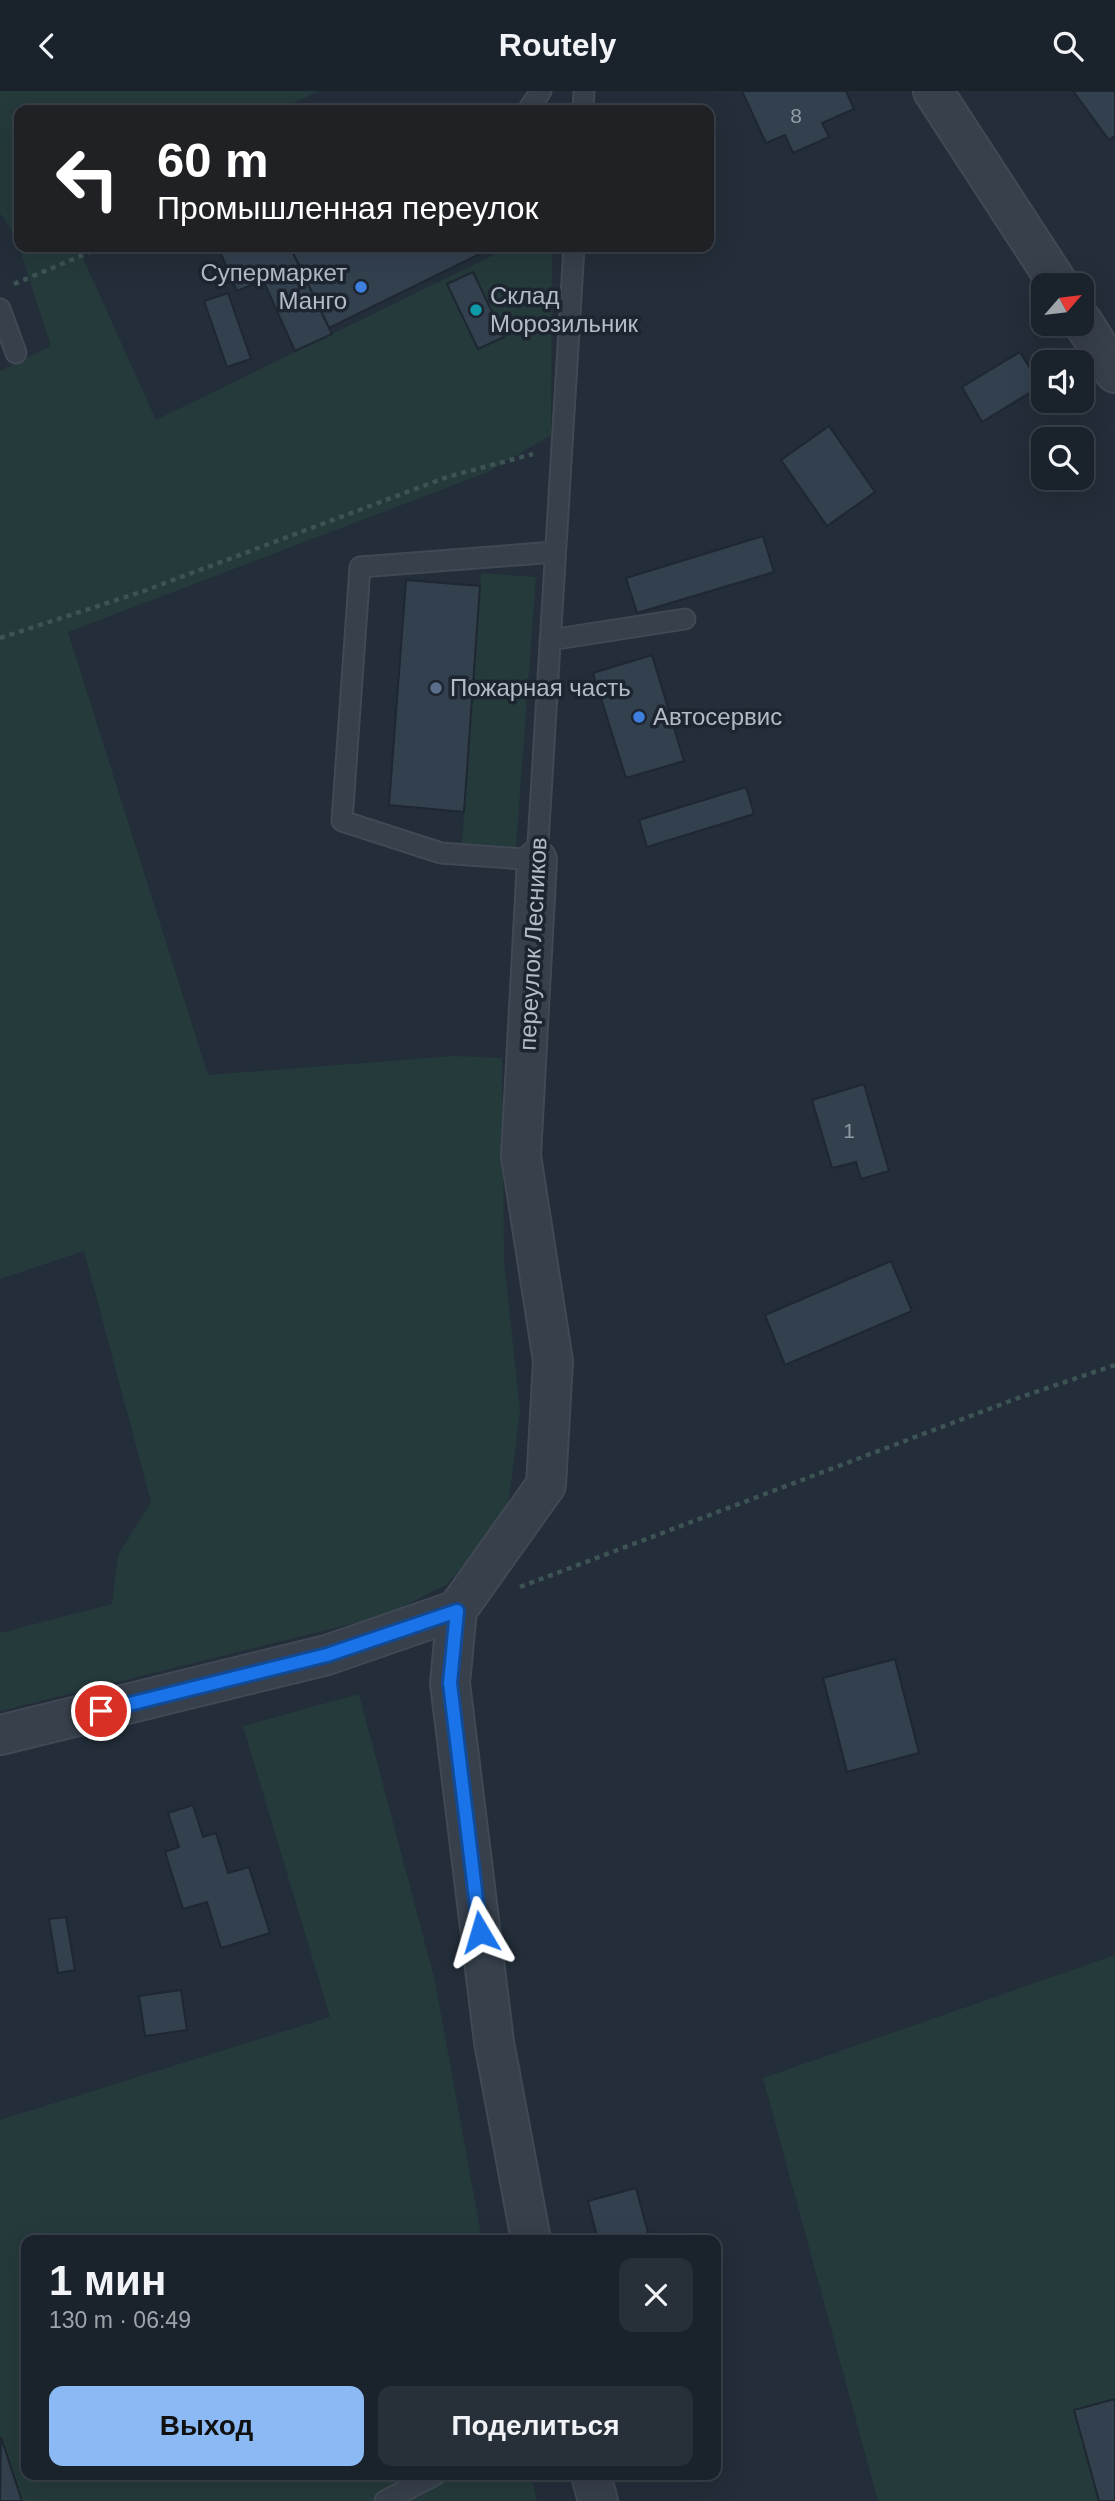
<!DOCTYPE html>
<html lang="ru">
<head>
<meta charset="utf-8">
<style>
	:root { --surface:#1a222c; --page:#272f38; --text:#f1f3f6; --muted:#9fa4a9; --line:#383f48; --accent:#8bb9f3 }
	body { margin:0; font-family:Helvetica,sans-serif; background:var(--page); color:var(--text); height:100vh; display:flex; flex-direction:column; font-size:26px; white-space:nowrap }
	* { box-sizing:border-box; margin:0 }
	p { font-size:23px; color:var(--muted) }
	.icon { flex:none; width:38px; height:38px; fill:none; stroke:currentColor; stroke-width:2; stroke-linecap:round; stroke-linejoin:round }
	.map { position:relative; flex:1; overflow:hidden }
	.details { position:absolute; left:21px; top:2144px; width:700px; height:245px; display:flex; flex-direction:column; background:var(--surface); border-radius:14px; box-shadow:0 7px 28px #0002,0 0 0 2px var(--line) }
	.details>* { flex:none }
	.top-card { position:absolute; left:14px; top:14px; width:700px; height:147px; border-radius:14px; box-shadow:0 7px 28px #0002,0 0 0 2px var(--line); background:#202124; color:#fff; overflow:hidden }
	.needle { width:46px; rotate:62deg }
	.fabs { position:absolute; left:1031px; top:182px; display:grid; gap:14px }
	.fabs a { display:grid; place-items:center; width:63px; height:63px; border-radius:14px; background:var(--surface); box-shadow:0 7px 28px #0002,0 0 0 2px var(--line); font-size:35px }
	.pin { position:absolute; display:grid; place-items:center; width:60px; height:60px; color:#fff; margin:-30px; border:4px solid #fff; border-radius:50%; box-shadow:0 2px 7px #0007 }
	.me { position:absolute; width:77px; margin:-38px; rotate:353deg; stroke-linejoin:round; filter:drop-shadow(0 0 5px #0008) }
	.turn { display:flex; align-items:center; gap:24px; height:147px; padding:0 28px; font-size:32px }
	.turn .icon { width:91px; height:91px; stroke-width:2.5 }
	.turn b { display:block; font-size:49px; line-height:60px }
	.round { display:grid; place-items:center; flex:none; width:74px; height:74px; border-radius:14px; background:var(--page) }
	.head { display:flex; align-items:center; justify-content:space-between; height:119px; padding:0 28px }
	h1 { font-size:42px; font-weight:600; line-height:52px }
	.primary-button { display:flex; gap:14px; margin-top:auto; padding:14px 28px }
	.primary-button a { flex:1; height:80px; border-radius:14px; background:var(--accent); color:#111; font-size:28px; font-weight:600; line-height:80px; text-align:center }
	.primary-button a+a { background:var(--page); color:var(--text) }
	header { display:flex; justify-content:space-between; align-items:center; height:91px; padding:0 28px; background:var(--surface); font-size:32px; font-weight:600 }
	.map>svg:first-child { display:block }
	.green { fill:#253a3b }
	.building { fill:#33404e; stroke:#1e2732; stroke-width:2 }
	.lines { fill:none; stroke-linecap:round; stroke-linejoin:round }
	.lane-casing { stroke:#404954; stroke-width:23 }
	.street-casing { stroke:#404954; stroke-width:42 }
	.path { stroke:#3e5354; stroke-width:4.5; stroke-dasharray:5 5; stroke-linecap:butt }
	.lane { stroke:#37404b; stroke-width:19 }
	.street { stroke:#37404b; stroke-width:38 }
	.route-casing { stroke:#114b97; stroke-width:18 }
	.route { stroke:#1a73e8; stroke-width:12 }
	.shop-dot { fill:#3f7fe0; stroke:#1c2530; stroke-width:2.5 }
	.culture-dot { fill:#0f9aa8; stroke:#1c2530; stroke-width:2.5 }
	.service-dot { fill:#5c6f8a; stroke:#1c2530; stroke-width:2.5 }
	.labels { text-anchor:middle; stroke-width:7; stroke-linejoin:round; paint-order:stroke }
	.number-label { font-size:21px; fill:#919ba7 }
	.poi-label { font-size:24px; fill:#b2bbc6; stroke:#1c2530; text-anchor:start }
	.street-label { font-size:24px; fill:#b2bbc6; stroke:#1c2530 }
</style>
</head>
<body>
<header><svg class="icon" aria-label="back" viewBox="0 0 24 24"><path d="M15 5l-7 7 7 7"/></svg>Routely<svg class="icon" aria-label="search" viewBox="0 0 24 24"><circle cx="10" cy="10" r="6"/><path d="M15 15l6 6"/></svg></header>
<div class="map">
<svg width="1115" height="2410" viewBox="0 0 1115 2410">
	<rect width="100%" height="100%" fill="#232e3a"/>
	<path class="green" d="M0,0H319L279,19H19V156L15,144L0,122Z
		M19,156H78L156,329L510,156H552L551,344L488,381L68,541L208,984L454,965L502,967L504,1169L520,1320L507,1424L447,1493L387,1524L0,1620V1542L112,1513L118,1464L151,1411L84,1160L0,1188V280L51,255Z
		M481,482L536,486L516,756L462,752Z
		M359,1603L435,1890L482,2149H26V2384H531L537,2410H0V2029L330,1926L243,1635Z
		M1115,1864V2410H878L763,1987Z"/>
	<path class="building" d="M742,0H846L854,18L822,32L829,46L793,62L785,44L766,52Z
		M1073,0H1115V45L1109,49Z
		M218,156H290L299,174L237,200Z
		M290,156H494L329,237Z
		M299,174L332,243L295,260L263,189Z
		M473,181L504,246L478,258L447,193Z
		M228,202L251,268L227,276L204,210Z
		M1020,261L1041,295L982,331L962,296Z
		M829,335L875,401L827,435L781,369Z
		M763,445L774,481L637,522L626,487Z
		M406,489L480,495L464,721L389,714Z
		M652,564L684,670L626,687L593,582Z
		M746,696L754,723L647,756L639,729Z
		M864,993L889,1080L861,1088L856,1071L832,1077L812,1009Z
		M891,1170L912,1220L785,1274L765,1224Z
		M895,1568L919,1662L847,1681L823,1587Z
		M193,1714L203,1746L216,1742L228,1782L249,1776L270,1842L221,1857L207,1811L183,1818L165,1761L179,1756L168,1722Z
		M66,1826L75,1879L58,1882L49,1828Z
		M181,1899L187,1939L145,1945L139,1905Z
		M636,2097L650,2149H598L588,2110Z
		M1115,2308V2410H1099L1074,2319Z
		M1,2346L22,2410H0Z"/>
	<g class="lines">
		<g class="lane-casing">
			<path id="lane" d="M528,19L541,0
				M583,19L584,0
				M0,218L16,262
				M555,461L360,476L342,730L441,762L537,769L574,156
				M550,549L685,528
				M385,2410L435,2384"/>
		</g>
		<g class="street-casing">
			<path id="street" d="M933,0L1059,194
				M1082,230L1115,282
				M457,1519L546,1394L553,1270L521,1065L537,769
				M457,1519L450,1592L494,1951L531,2149
				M0,1644L327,1564L457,1519
				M591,2384L598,2410"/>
		</g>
		<path class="path" d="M14,193L102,156
			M0,547L144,500L447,386L533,363
			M520,1496L1018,1307L1115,1274"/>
		<use href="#lane" class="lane"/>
		<use href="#street" class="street"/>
	</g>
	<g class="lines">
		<g class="route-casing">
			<path id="route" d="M101,1620L327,1564L457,1520L450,1592L480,1841"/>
		</g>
		<use href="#route" class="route"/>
	</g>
	<g class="shop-dot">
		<circle cx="361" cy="196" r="7"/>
		<circle cx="639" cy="626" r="7"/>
	</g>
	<circle class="culture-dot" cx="476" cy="219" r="7"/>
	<circle class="service-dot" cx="436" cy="597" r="7"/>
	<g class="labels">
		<g class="number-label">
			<text x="796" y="32">8</text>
			<text x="849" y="1047">1</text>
		</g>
		<g class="poi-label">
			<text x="347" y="190" text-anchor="end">Супермаркет<tspan x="347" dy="28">Манго</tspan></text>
			<text x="490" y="213">Склад<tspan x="490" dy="28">Морозильник</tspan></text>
			<text x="450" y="605">Пожарная часть</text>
			<text x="653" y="634">Автосервис</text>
		</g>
		<g class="street-label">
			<text transform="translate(533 853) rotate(-87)" y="8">переулок Лесников</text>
		</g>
	</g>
</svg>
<div class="fabs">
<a><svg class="needle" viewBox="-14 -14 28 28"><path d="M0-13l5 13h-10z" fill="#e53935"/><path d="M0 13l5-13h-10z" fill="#9fa4a9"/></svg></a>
<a><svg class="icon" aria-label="sound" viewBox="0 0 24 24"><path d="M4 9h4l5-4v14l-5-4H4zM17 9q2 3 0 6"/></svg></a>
<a><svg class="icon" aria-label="search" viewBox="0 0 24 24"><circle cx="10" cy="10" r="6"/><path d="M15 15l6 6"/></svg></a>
</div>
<div class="pin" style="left:101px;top:1620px;background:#d93025"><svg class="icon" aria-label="arrive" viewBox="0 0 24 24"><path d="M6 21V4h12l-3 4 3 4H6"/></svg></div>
<svg class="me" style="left:480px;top:1841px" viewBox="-20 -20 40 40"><path d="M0-17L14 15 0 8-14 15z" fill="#1a73e8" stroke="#fff" stroke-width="4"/></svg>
<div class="top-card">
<div class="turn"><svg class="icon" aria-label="left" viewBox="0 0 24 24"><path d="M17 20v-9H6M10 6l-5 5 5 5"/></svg><div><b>60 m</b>Промышленная переулок</div></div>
</div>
<section class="details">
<div class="head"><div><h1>1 мин</h1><p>130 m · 06:49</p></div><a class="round"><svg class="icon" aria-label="close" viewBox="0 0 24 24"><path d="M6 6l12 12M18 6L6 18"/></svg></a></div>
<div class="primary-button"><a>Выход</a><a>Поделиться</a></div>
</section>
</div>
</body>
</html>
